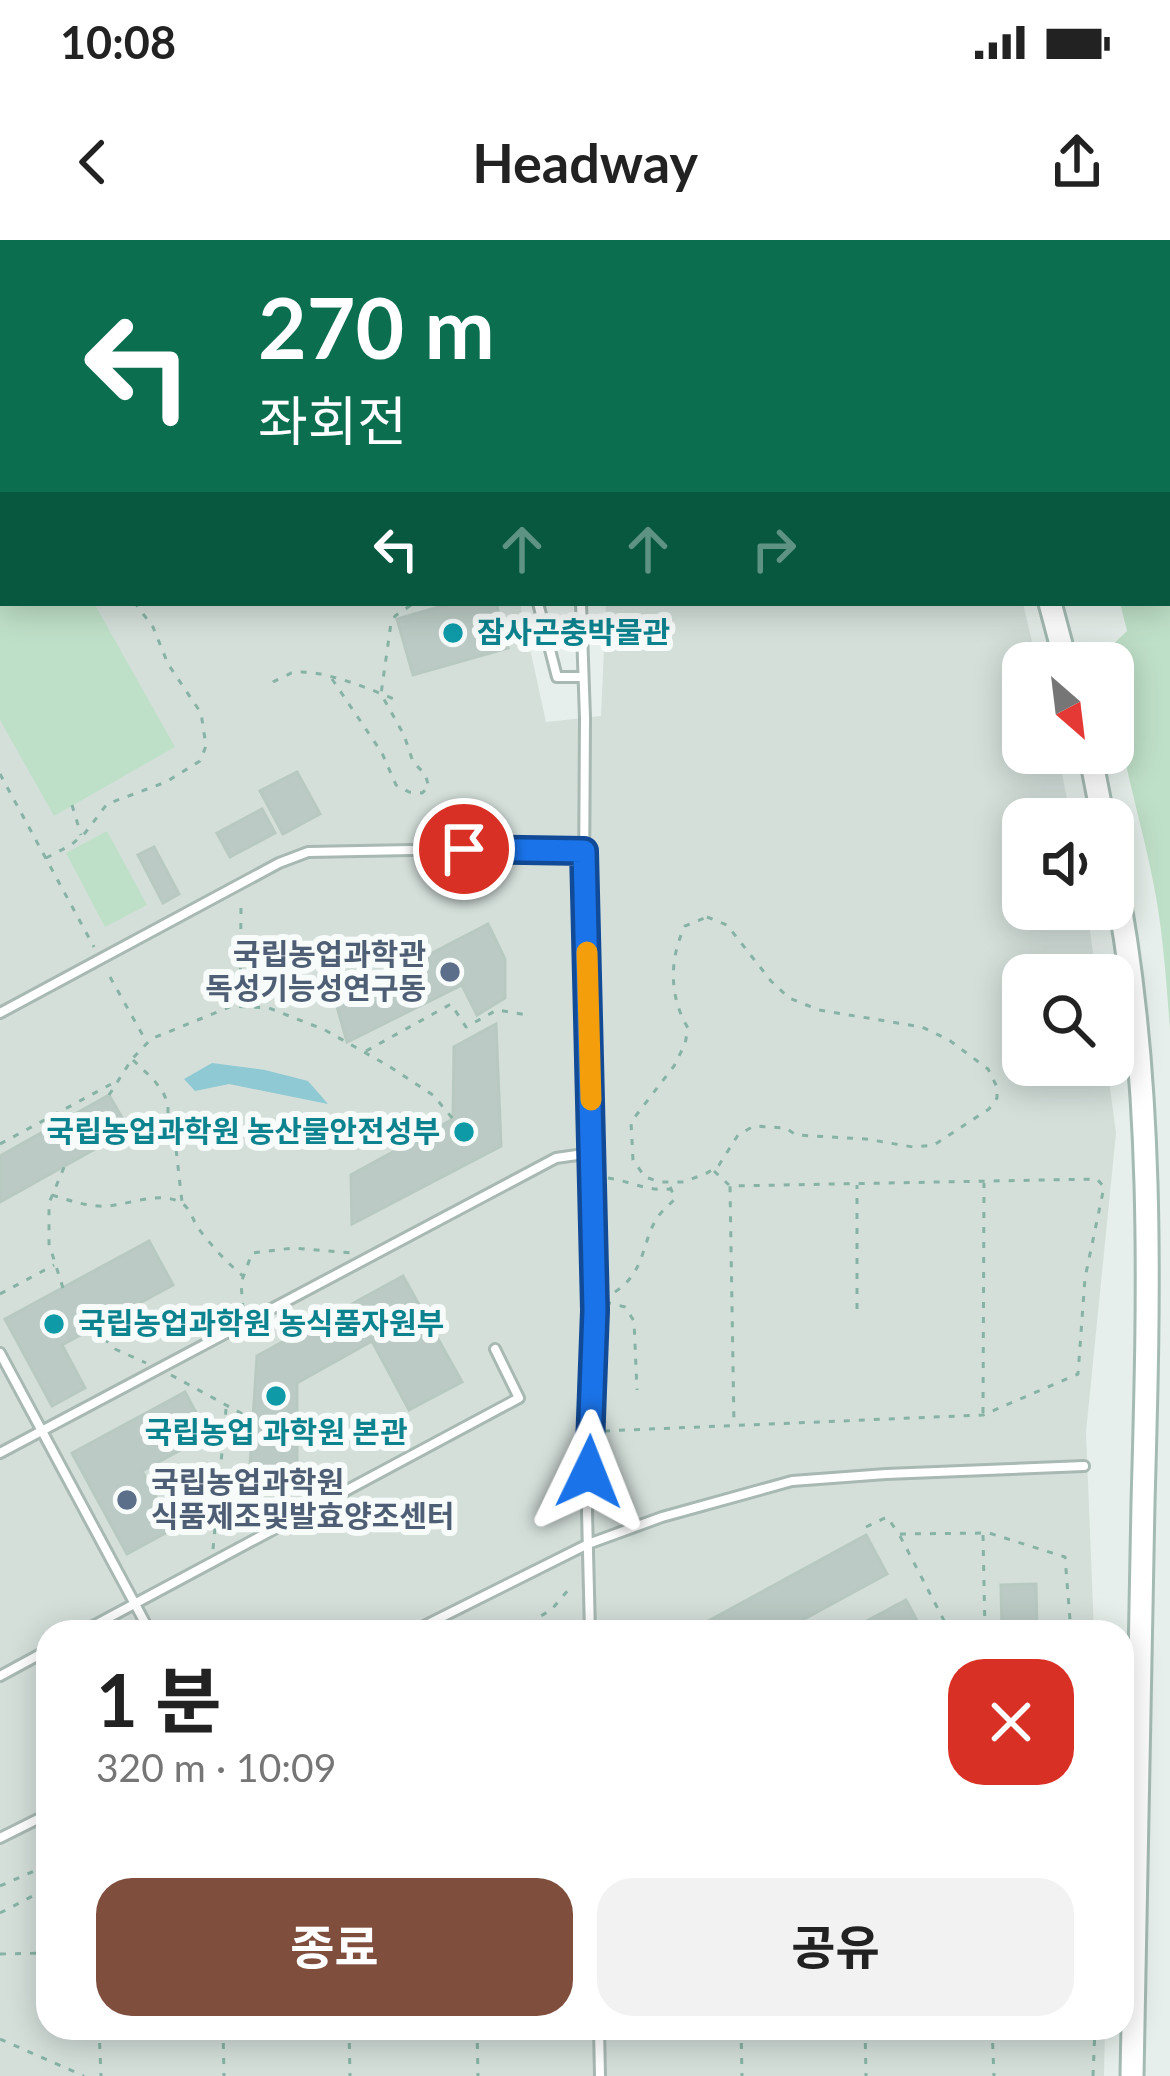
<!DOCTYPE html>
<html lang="ko">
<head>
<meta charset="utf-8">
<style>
	:root { --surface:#fff; --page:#f2f2f2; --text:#222; --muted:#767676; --accent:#804e3d }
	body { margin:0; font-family:Lato,"Noto Sans KR",sans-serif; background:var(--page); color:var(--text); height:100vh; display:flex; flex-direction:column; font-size:45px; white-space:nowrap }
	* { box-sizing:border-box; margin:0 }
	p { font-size:39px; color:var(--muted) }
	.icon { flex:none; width:66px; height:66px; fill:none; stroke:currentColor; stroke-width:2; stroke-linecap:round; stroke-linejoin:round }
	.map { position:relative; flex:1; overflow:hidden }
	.sheet { position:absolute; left:36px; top:1380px; width:1098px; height:420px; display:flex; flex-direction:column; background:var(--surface); border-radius:36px; box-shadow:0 6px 30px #0003 }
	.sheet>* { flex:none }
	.top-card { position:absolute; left:0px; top:0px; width:1170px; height:366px; box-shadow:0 6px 30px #0003; background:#0b6e4f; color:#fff; overflow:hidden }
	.needle { width:78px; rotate:152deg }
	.controls { position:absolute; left:1002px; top:402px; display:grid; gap:24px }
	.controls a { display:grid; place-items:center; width:132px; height:132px; border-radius:24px; background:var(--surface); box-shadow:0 6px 30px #0003; font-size:60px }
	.pin { position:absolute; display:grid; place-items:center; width:102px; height:102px; color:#fff; margin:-51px; border:6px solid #fff; border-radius:50%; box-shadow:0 3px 12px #0007 }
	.me { position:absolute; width:132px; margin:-66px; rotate:2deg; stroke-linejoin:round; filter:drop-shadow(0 0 9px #0008) }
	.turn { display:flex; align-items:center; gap:42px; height:252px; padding:0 60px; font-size:54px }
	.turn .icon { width:156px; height:156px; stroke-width:2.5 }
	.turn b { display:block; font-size:84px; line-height:102px }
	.lanes { display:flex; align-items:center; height:114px; padding:0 60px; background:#0003; justify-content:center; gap:60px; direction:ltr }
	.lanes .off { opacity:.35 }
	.round { display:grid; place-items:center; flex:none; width:126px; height:126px; border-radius:36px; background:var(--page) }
	.overview { display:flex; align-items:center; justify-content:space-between; height:204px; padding:0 60px }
	h1 { font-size:72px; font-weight:700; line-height:90px }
	.button { display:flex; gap:24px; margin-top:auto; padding:24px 60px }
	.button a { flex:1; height:138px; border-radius:36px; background:var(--accent); color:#fff; font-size:48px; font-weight:700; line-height:138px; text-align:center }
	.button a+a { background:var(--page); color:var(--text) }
	.status { display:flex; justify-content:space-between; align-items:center; height:84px; padding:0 60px; background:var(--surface); direction:ltr }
	.status svg { height:33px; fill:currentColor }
	header { display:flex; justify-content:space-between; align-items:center; height:156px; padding:0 60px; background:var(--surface); font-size:54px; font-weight:700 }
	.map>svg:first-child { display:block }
	.built { fill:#d4dfda }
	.green { fill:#bfe0c8 }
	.water { fill:#8ec9d4 }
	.building { fill:#bbcac4; stroke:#b8c9c2; stroke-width:3 }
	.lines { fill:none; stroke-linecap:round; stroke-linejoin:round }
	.lane-casing { stroke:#a8b8b2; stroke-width:14 }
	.secondary-casing { stroke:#a4bbb3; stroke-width:27 }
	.highway-casing { stroke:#c2cac8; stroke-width:33 }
	.path { stroke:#86b3a5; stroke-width:3; stroke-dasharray:6 9; stroke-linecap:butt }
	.lane { stroke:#fff; stroke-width:8 }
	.secondary { stroke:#fff; stroke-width:21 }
	.highway { stroke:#2f6f62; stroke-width:27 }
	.route-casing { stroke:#114b97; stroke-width:30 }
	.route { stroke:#1a73e8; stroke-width:21 }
	.slow { stroke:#f59e0b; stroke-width:21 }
	.culture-dot { fill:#0f9aa8; stroke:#f7fbf9; stroke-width:4.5 }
	.service-dot { fill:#5c6f8a; stroke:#f7fbf9; stroke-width:4.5 }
	.labels { text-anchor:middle; stroke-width:12; stroke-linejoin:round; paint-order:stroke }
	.culture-label { font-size:30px; font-weight:bold; fill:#0d838f; stroke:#f7fbf9; text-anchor:start }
	.service-label { font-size:30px; font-weight:bold; fill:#4e5e75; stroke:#f7fbf9; text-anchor:end }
</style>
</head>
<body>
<div class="status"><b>10:08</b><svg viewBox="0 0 49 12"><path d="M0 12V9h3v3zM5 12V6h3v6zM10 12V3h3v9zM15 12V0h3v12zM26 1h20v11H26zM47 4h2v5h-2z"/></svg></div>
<header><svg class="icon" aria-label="back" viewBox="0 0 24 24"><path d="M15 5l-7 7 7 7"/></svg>Headway<svg class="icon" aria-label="share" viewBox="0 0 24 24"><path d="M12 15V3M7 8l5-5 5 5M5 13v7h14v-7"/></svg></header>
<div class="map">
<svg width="1170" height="1836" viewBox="0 0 1170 1836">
	<rect width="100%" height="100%" fill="#e6efeb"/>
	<path class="built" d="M0,235H3V363H520L546,482L601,476L606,363H1023L1037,423H1023V513H1058L1071,579H1023V669H1087L1096,735H1023V825H1107L1116,893L1086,1192L1094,1392H48V1788H1105L1104,1836H0Z"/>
	<path class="green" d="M1167,197L1170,199V789C1166,739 1163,690 1153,641C1139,569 1113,496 1113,423H1103L1101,416L1127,391L1120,363H1167Z
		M3,359V363H94L175,507L54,576L0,480V361Z
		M107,591L147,665L105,687L66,613Z"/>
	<path class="water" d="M212,823L265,830L308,841L328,864L229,844L195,851L184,839Z"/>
	<path class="building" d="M453,363H496L508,408L413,435L397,379Z
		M297,532L320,574L283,594L260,551Z
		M262,569L275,593L230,617L217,593Z
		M154,607L179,654L163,663L138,615Z
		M488,684L505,719V758L477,775L462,745L347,802L336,763Z
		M496,784L501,906L352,984L351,935L453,879L454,807Z
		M109,855L129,890L0,962V916Z
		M149,1001L173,1045L62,1105L85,1148L52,1166L5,1079Z
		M403,1036L462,1142L409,1170L372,1101L297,1143V1229L248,1256L257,1116Z
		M185,1152L208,1195L142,1231L173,1289L127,1314L72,1213Z
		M866,1295L887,1334L797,1383L781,1392H688Z
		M1036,1344L1037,1392H1002L1001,1345Z
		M906,1360L923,1392H846Z"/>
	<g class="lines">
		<g class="lane-casing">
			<path id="lane" d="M574,0V3
				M538,363L557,437H583
				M581,363L585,478L584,646L595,1070L587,1272L590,1392
				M0,773L279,623L308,612L464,609L584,611
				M0,1113L150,1392
				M0,1213L556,918L591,913
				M82,1392L519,1158L495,1109
				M412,1392L588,1304L662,1277L792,1241L886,1234L1084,1226
				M0,1436L48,1410
				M0,1598L48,1574
				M599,1788L600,1836"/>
		</g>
		<g class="secondary-casing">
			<path id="secondary" d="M918,0L920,3
				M1050,363L1066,423
				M1090,513L1103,579
				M1113,628C1155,836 1149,1052 1143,1263C1138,1454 1134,1645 1132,1836"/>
		</g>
		<g class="highway-casing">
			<path id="highway" d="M1069,3L1074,0
				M1167,47H1170
				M0,163H3
				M1167,181L1170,183
				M0,191H3"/>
		</g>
		<path class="path" d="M484,0L486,3
			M0,292L3,294
			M0,326L3,330
			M332,439L382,513L396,545L409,552L422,553L429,547L425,534L413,522L404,495L381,454L391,383L395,376L414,363
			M273,442C274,441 290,434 291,433C317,427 371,449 396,460
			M0,534L94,707
			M72,565L81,595
			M46,618L71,605L85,593L107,564L166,542L200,521L206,506L201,473L168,424L153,387L135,363
			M707,677L727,685L771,741L789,758L819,770L922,787L949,800L988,829L997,847V858L989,869L934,905L913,907L866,899L796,895L786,888L754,886L738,895L719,925L707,933L684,942H660L645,937L633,920L631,882L674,826L685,804L688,788C669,757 669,719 685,686Z
			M110,737L146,801
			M240,764L241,668
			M366,811L451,764L466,787L497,770L527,775
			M133,820L153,839L163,852L168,864V888L175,900L182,962
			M109,855L132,819L151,799L232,766L269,768L325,790L387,825L433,855L453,879
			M0,904L115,842
			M714,931L729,945
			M608,938C629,941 649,952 670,949
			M52,955C68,960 82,965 99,966C124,968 160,948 183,964C192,971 192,979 198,988C211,1005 227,1023 243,1036
			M63,1048L49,1004V963L65,925
			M615,1052C648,1030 641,998 660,974C665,968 670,964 675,959L669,944
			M0,1054L54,1025
			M605,1062L625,1067L634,1081L637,1150
			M243,1069L241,1043L252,1013L293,1008L352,1013
			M857,1069V945
			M93,1088L115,1109L146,1123
			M171,1135L248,1177
			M983,1173L984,943
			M604,1191L983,1175L1078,1134L1085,1038L1104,947L1097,939L730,946L734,1185
			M866,1287L887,1277L899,1294L989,1293L1065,1317L1071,1392
			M983,1295L985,1392
			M900,1296L950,1392
			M213,1309L226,1169
			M516,1392L552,1369L569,1349
			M0,1646L48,1625
			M0,1673L48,1648
			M0,1714L48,1713
			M99,1788L101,1836
			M223,1788L224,1836
			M349,1788L350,1836
			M477,1788L478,1836
			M741,1788L742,1836
			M865,1788L866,1836
			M992,1788L994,1836
			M0,1799L84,1836
			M1093,1836L1095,1788"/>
		<use href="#lane" class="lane"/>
		<use href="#secondary" class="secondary"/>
		<use href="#highway" class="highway"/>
	</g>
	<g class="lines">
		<g class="route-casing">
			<path id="route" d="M464,609L584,611L595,1070L589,1232"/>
		</g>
		<use href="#route" class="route"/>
		<path class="slow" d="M587,712L591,860"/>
	</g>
	<g class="culture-dot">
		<circle cx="453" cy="393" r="12"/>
		<circle cx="464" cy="892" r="12"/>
		<circle cx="54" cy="1084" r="12"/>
		<circle cx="276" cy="1156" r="12"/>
	</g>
	<g class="service-dot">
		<circle cx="450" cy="732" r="12"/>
		<circle cx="127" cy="1260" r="12"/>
	</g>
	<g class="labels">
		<g class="culture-label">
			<text x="477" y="403">잠사곤충박물관</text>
			<text x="440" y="902" text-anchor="end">국립농업과학원 농산물안전성부</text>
			<text x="78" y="1094">국립농업과학원 농식품자원부</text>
			<text x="276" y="1203" text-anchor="middle">국립농업 과학원 본관</text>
		</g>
		<g class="service-label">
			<text x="426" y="725">국립농업과학관<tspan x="426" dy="34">독성기능성연구동</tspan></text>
			<text x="151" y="1253" text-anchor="start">국립농업과학원<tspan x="151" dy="34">식품제조및발효양조센터</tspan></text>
		</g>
	</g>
</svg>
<div class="controls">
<a><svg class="needle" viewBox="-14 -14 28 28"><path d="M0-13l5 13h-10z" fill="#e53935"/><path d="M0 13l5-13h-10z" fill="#767676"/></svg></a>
<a><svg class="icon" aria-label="sound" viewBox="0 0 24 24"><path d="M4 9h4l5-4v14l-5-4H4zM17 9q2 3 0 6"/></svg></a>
<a><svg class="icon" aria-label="search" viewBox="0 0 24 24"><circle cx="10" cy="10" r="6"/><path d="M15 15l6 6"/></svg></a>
</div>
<div class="pin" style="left:464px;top:609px;background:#d93025"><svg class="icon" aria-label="arrive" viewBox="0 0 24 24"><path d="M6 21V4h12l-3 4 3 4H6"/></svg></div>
<svg class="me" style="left:589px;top:1232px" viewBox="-20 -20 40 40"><path d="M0-17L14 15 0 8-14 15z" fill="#1a73e8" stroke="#fff" stroke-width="4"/></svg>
<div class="top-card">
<div class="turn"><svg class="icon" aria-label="left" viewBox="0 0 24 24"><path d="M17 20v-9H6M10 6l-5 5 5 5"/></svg><div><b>270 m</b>좌회전</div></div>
<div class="lanes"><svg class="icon" aria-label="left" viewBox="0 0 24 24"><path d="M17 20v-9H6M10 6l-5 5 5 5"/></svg><svg class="icon off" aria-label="ahead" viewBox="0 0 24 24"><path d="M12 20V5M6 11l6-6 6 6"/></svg><svg class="icon off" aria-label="ahead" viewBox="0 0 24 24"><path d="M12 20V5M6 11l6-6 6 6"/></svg><svg class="icon off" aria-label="right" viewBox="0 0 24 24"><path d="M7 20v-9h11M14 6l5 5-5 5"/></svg></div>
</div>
<section class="sheet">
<div class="overview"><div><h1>1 분</h1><p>320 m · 10:09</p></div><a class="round" style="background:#d93025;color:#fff"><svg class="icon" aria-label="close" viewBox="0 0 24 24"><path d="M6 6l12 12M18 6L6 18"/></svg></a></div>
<div class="button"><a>종료</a><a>공유</a></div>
</section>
</div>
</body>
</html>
